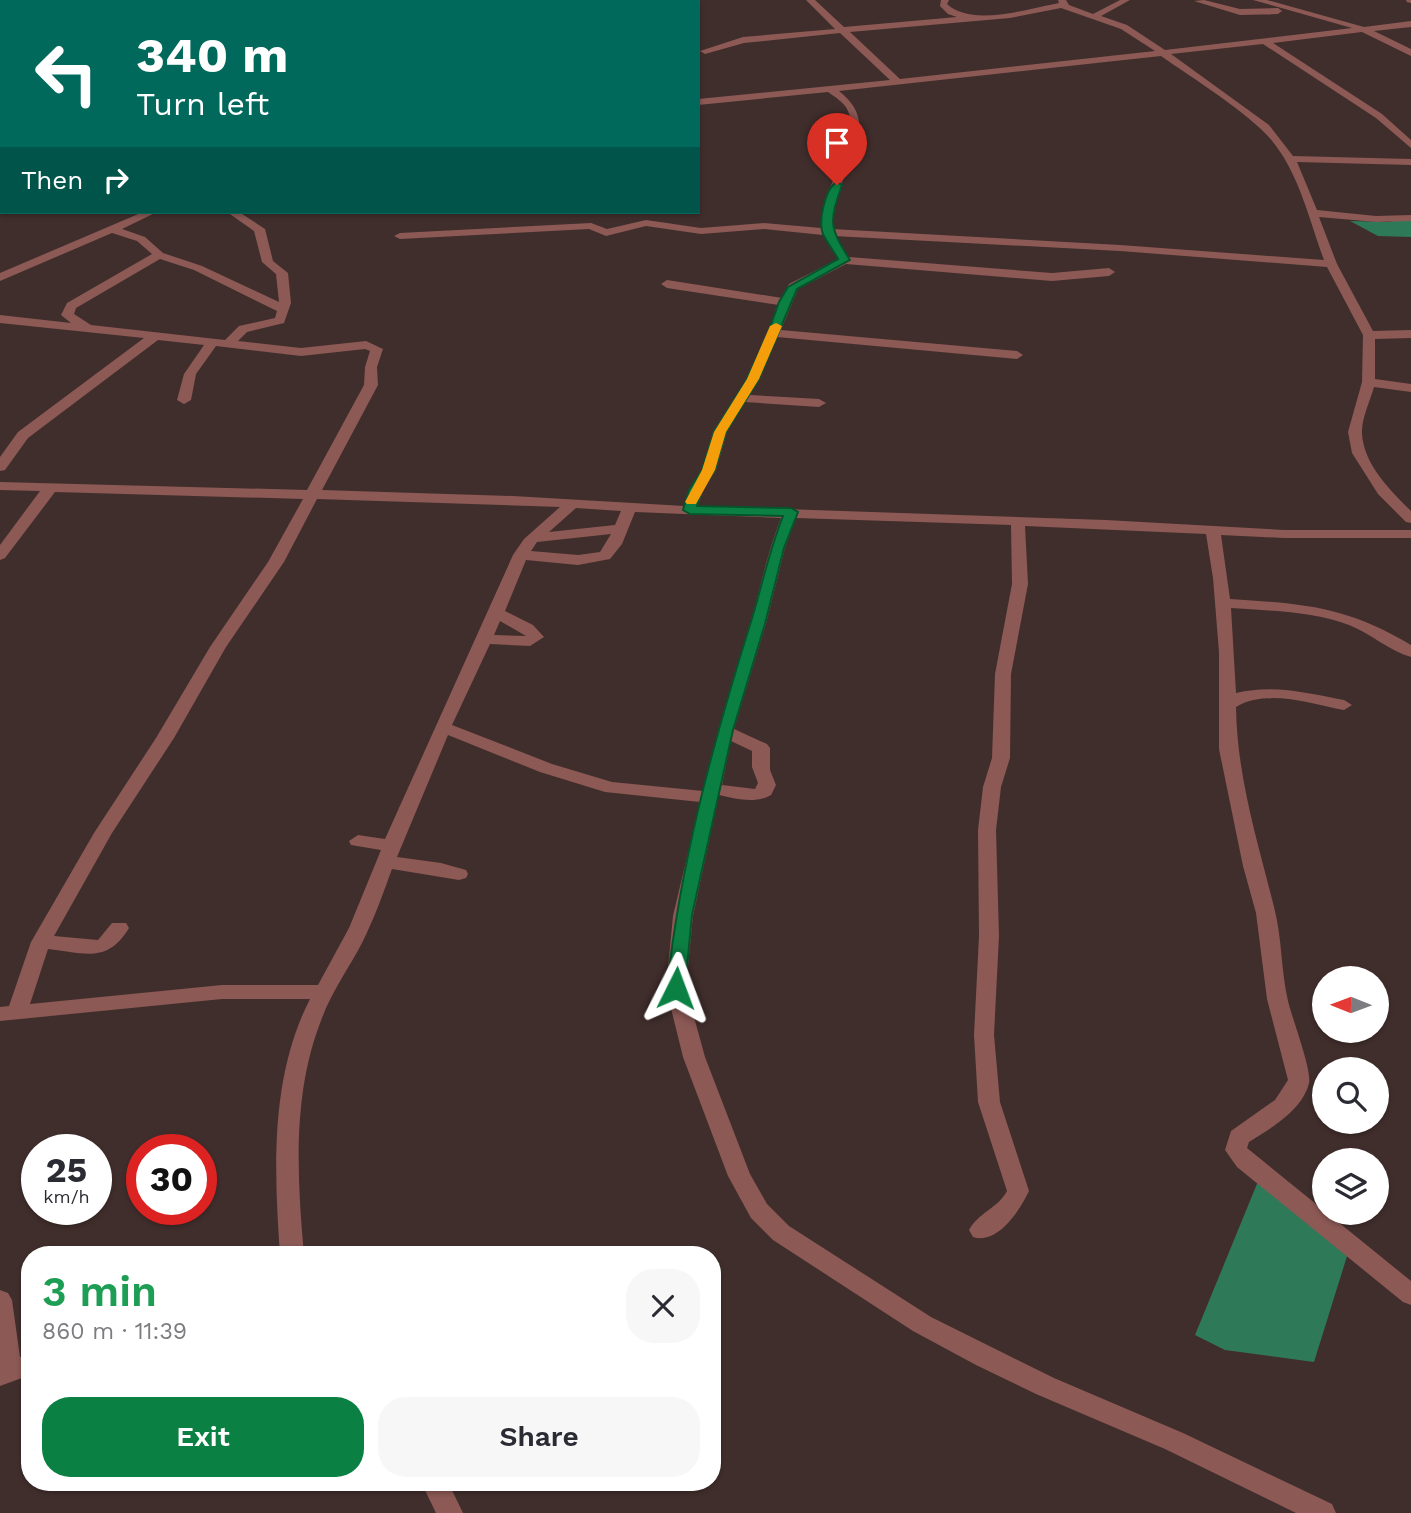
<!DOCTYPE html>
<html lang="en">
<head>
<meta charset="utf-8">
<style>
	:root { --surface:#fff; --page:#f7f7f7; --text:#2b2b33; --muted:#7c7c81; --accent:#0b8043 }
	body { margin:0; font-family:"Work Sans",sans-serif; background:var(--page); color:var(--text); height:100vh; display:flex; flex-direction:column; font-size:26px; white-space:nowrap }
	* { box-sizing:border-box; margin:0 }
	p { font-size:23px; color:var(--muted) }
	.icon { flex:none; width:38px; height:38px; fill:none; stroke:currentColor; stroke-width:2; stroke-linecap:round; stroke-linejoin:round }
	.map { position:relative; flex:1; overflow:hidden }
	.drawer { position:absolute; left:21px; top:1246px; width:700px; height:245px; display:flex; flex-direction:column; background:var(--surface); border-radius:28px; box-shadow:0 2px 5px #0004 }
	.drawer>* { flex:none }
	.banner { position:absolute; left:0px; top:0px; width:700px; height:214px; box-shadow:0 2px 5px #0004; background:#00695c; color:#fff; overflow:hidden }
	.needle { width:46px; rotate:271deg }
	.buttons { position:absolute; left:1312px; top:966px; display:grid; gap:14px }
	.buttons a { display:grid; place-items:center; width:77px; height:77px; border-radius:50%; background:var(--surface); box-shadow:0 2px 5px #0004; font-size:35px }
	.speed { position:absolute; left:21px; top:1134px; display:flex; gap:14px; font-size:35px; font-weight:700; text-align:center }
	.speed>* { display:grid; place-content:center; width:91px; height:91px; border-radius:50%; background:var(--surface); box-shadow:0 2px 5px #0004; line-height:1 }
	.speed small { font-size:18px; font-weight:400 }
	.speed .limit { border:10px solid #d22; background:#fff; color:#111 }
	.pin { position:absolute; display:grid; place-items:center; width:60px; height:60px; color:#fff; margin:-72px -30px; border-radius:50% 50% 50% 0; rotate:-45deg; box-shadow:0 0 7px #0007 }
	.pin .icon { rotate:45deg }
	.me { position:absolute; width:77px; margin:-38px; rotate:3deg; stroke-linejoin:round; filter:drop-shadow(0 0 5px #0008) }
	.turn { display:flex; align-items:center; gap:24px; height:147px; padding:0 21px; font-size:32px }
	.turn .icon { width:91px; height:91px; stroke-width:2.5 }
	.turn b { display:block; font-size:49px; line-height:60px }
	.then { display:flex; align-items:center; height:66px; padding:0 21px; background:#0003; gap:14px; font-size:26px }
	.round { display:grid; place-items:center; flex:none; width:74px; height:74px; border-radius:28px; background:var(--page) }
	.summary { display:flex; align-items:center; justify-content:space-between; height:119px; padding:0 21px }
	h1 { font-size:42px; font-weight:600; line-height:52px; color:#1e9e55 }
	.primary-button { display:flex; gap:14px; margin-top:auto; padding:14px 21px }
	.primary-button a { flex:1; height:80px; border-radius:28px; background:var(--accent); color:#fff; font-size:28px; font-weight:600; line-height:80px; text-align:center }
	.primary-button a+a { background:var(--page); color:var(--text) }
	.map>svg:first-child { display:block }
	.forest { fill:#2e7a58 }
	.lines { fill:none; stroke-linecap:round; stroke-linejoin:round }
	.minor { fill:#8c5955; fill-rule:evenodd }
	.route { fill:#0b8043; stroke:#07532c; stroke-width:2 }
	.slow { fill:#f59e0b }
</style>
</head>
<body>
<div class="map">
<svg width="1411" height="1513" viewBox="0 0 1411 1513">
	<rect width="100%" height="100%" fill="#402e2c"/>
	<path class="forest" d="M1411,218V237L1378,236L1350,221L1388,222Z
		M1259,1179L1348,1253L1314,1362L1225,1350L1195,1335Z"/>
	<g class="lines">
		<path class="minor" d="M243,0H254L241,2Z
			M457,0H465L466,2H458Z
			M563,0H589L561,2Z
			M806,0H815L844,27L957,17L948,14L940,6L941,0H949L947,4C971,27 1028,9 1059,3L1058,0H1066L1069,5L1093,14L1120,0H1130L1101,16L1127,25L1165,50L1352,28L1253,0H1267L1364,27L1411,21V27L1374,31L1411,49V56L1362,32L1273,43L1382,114L1411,140V148L1376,118L1263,44L1171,54L1269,125L1293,156L1411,159V165L1297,162L1317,210L1376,216L1411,215V221L1376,222L1319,217L1337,264L1373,331L1411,330V338L1375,339V379L1411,384V392L1374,387C1370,401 1361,420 1362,434C1364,465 1391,491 1411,511V523L1406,522L1378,494L1352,453L1348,432L1362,382L1363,335L1327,267L1120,251L834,236L849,257L1052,273L1109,268L1115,272L1109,276L1052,281L846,264L798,289L781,330L1017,351L1023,355L1017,359L777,337L750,395L819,399L826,403L819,407L745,402L727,432L716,470L703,490L698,506L1106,520L1284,530H1411V538H1284L1221,535L1230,599C1305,604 1345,606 1411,645V657C1389,651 1370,633 1349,625C1312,611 1270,611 1231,608L1236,693C1273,684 1307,693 1344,700L1352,705L1344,710C1311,704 1267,688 1236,707C1237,778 1258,842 1275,911C1282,940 1281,971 1288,1001C1292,1018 1312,1070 1309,1083C1302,1111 1271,1128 1249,1142L1247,1148L1411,1281V1305L1403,1302L1237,1167L1225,1150L1231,1131L1275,1100L1288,1080L1267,999L1256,913L1243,866L1219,749V652L1213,578L1206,534L1025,526L1028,584L1011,674L1010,758L1001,787L996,830L999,936L994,1035L1000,1102L1029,1191C1020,1210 998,1245 973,1237L969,1230C978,1213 998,1208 1007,1191L978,1102L974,1035L979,936L978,830L983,787L992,758L995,674L1012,584L1011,525L796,518L785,548L766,624L734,729L767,744L770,748V770L776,785L771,795C755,804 737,799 719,795L693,916L686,988L705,1057L750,1174L767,1204L789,1226L931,1317L1054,1378L1183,1433L1332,1504L1336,1513H1296L1165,1449L1036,1394L976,1365L913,1331L773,1240L751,1218L728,1176L683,1057L666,988L673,916L700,802L605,792L540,772L448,735L397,857L441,863L466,870L468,874L466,878L459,880L392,869C383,894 374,919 362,943C349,968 332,991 322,1018C292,1093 297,1176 304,1255H280C274,1169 270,1077 310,999H222L0,1021V1007L9,1006L31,942L94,833L156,738L210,647L268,562L303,499L55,492L5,558L0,560V545L40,491L0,490V482L307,490L364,385L365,367L370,351L365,349L301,356L216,346L196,374L191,400L184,404L177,400L184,374L204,345L158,340L28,438L5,470L0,471V457L18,432L144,338L0,323V315L71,323L61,315L67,303L152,254L137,241L112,233L0,281V273L143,212H157L122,229L145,237L163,253L202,266L279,302L276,274L262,262L254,231L227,212H239L265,229L273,261L288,273L291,303L284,323L247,332L238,341L301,348L366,341L383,349L377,367L378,385L322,490L513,496L684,506L689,490L702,470L713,432L747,379L779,305L667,288L661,284L667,280L782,298L789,284L838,259L823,235L764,229L701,234L646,226L606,236L589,229L400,239L394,236L400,233L591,223L607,229L646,220L701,228L764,223L821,228C818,192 862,142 848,111C845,103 835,97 828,92L698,105V99L890,80L840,33L744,43L705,54L700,51L743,37L835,29ZM1061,8L1121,29L1155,51L900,79L850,32L1010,18ZM1161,56C1192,78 1256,117 1276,146C1300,178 1310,222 1324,260L1120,245L832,229C827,179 891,131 839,91ZM160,259L194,270L277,311L275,318L239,326L225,340L91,325L74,314L76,308ZM317,499L560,507L524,539L513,555L385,839L358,835L349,841L351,845L381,850L349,928L318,985H222L30,1004L48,949C85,953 107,964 129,928L126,923H112L98,940L54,936L112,833L174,738L226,647L284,562ZM576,508L621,511L615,525L549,532ZM635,512L781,518C767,553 760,589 750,626C733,681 716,735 703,791L612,782L552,764L452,725L490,644L530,646L544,637L533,625L505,611L526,560L578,565L610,559L622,544ZM611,534L600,552L578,555L531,551L537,542ZM500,621L526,636L494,635ZM731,741L752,751V767L758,783L755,789L722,785Z
			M1204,0L1240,9L1278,8L1282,11L1278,14L1240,15L1194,1Z
			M1406,0H1411V3L1407,2Z
			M0,35H2V41H0Z
			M0,119H2V126L0,125Z
			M0,168H2L0,175Z
			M0,1290L8,1293L12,1300L20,1357L30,1353V1375L0,1386Z
			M421,1482H448L463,1513H436Z"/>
	</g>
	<path class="route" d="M837,182L842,185C829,222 829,227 850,260L797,289L759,379L726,432L715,470L702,490L697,506L791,508L798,512L784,548L765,624L733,730L692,915L685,988L683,993H670L667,988C680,864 712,747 749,628C761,591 768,553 783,516L690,514L683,510L689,490L702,470L714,432L747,379L768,333L779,302L788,287L838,259C834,251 827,243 823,234C818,222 825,188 837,182Z"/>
	<path class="slow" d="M776,323L782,326L759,379L726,432L715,470L696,504H687L685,502L702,470L714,432L747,379L770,326Z"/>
</svg>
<div class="buttons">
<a><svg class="needle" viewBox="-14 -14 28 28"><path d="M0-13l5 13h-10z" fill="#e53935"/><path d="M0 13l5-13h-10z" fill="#7c7c81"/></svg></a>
<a><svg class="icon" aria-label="search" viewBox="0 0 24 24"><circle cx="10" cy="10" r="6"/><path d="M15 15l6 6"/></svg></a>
<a><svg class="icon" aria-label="layers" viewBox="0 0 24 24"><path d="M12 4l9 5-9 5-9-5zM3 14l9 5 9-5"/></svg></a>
</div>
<div class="speed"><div>25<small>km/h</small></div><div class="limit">30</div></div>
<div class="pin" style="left:837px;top:185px;background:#d93025"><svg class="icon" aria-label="arrive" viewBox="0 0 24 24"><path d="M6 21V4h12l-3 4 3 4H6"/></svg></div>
<svg class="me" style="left:676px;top:988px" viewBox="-20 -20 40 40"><path d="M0-17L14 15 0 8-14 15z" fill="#0b8043" stroke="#fff" stroke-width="4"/></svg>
<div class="banner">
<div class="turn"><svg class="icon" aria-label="left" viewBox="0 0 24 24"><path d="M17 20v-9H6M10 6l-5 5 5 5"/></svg><div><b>340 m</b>Turn left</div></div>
<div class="then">Then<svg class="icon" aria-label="right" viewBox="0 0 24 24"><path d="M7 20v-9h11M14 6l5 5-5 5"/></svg></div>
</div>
<section class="drawer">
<div class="summary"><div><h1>3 min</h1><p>860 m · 11:39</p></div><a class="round"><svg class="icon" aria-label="close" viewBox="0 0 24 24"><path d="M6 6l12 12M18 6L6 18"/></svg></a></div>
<div class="primary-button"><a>Exit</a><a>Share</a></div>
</section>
</div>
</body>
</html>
